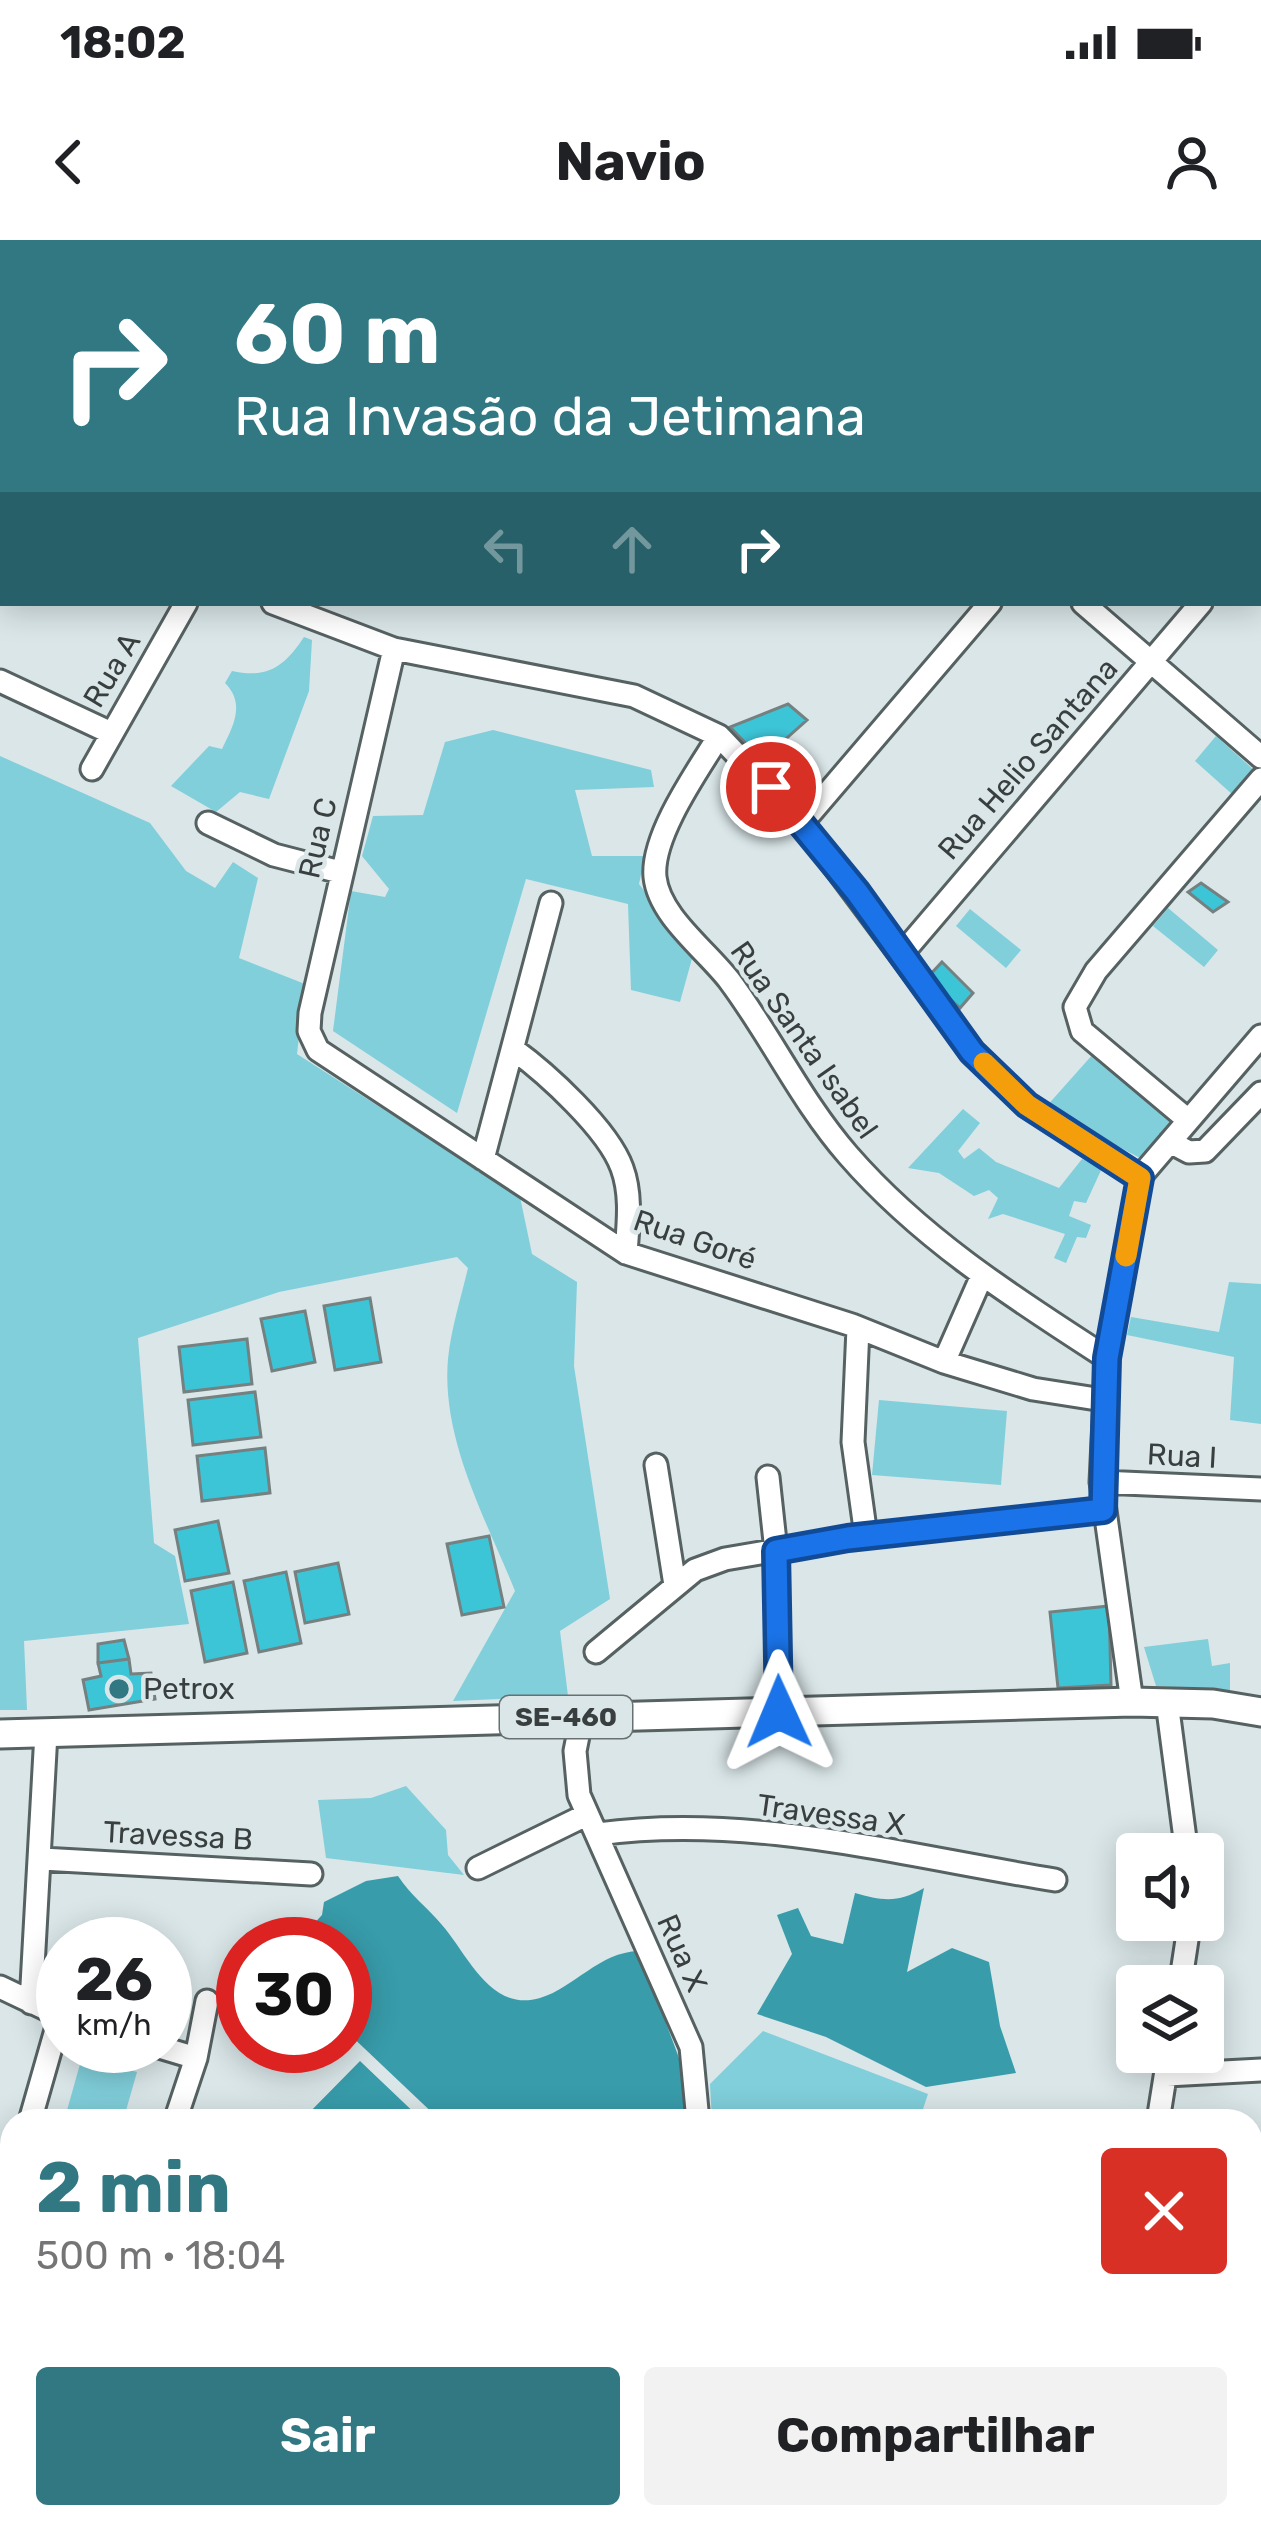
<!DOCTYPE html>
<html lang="pt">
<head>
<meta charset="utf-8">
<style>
	:root { --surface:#fff; --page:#f2f2f2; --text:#202124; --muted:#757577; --accent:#317883 }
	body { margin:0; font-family:Rubik,sans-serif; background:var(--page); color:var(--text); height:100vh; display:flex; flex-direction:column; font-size:45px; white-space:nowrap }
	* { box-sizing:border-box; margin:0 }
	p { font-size:39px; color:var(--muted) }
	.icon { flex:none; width:66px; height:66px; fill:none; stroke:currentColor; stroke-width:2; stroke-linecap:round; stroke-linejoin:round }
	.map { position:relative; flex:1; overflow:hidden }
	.sheet { position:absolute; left:0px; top:1869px; width:1263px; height:420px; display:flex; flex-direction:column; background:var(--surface); border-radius:36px 36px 0 0; box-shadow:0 6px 30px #0003 }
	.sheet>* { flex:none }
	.guide { position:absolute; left:0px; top:0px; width:1263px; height:366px; box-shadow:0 6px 30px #0003; background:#317883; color:#fff; overflow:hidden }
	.fabs { position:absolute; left:1116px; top:1593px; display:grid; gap:24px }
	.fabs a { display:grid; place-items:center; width:108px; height:108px; border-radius:12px; background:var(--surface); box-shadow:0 6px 30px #0003; font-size:60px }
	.speed { position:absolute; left:36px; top:1677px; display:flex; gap:24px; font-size:60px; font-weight:700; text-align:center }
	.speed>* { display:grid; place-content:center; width:156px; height:156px; border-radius:50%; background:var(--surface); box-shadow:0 6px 30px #0003; line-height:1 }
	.speed small { font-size:30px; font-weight:400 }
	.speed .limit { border:18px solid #d22; background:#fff; color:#111 }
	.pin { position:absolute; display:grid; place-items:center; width:102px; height:102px; color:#fff; margin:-51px; border:6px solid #fff; border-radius:50%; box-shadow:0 3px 12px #0007 }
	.me { position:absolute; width:132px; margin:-66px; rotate:359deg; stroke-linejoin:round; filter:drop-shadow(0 0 9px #0008) }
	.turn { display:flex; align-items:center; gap:42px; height:252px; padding:0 36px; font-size:54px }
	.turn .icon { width:156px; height:156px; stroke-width:2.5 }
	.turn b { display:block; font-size:84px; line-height:102px }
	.lanes { display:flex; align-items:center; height:114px; padding:0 36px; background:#0003; justify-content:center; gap:60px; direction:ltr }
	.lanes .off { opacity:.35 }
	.round { display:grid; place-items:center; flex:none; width:126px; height:126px; border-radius:12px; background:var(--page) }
	.headline { display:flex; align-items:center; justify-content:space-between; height:204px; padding:0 36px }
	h1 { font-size:72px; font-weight:700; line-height:90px; color:var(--accent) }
	.primary-button { display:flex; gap:24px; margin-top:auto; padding:24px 36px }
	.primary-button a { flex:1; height:138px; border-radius:12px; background:var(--accent); color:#fff; font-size:48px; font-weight:700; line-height:138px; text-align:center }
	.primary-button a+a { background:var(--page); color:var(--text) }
	.status { display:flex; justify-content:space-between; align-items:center; height:84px; padding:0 60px; background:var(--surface); direction:ltr }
	.status svg { height:33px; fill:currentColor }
	header { display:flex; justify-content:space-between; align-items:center; height:156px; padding:0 36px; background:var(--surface); font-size:54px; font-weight:700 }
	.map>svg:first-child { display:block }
	.green { fill:#80cfdb }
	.water { fill:#389caa }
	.building { fill:#3cc4d7; stroke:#758081; stroke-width:3 }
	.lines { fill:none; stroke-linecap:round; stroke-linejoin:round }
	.minor-casing { stroke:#566162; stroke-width:27 }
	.major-casing { stroke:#566162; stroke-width:33 }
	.minor { stroke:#fff; stroke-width:21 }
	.major { stroke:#fff; stroke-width:27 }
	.route-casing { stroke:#114b97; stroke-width:30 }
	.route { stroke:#1a73e8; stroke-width:21 }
	.slow { stroke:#f59e0b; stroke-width:21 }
	.poi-dot { fill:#317883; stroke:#dae6e8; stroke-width:4.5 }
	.labels { text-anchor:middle; stroke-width:9; stroke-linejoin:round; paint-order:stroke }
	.shield { fill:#dae6e8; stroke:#697071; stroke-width:3 }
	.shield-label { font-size:27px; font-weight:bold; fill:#393e3e }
	.street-label { font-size:30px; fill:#393e3e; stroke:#dae6e8 }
	.poi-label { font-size:30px; fill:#393e3e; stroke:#dae6e8; text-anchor:start }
</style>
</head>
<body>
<div class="status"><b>18:02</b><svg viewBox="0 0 49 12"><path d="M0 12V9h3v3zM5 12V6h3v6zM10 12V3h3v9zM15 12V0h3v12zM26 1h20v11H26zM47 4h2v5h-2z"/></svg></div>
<header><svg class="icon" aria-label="back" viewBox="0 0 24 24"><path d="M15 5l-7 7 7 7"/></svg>Navio<svg class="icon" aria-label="person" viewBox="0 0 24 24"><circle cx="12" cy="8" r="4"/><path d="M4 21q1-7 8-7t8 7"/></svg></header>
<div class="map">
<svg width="1261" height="2289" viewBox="0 0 1261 2289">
	<rect width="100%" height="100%" fill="#dae6e8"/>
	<path class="green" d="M304,397L312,400L309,451L269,559L240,552L216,572L171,546L209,506L222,509C233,486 246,464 225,443L232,431C268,439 285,426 304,397Z
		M493,490L651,530L654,547L575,550L592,616H645L639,644L693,715L680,762L631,750L628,664L526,639L457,873L333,791L351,651L385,657L389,649L362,616L373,576L423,575L445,502Z
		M1216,496L1255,531L1233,555L1195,521Z
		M0,516L150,583L186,631L215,648L233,622L258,638L239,718L305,744L297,814L520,957L532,1014L577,1042L574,1126L610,1359L560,1391L568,1456L453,1461L515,1351C486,1279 441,1199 448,1119C451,1089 461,1058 468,1028L457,1017L279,1052L138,1098L154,1303L175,1316L189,1384L24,1401L27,1470H0Z
		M1168,668L1218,710L1204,727L1153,686Z
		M970,669L1021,710L1006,728L956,686Z
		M1094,813L1175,883L1140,918L1045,868Z
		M963,869L980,883L958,911L964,919L979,908L996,922L1059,948L1082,919L1103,926L1086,963L1074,961L1069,976L1091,985L1086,998L1077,997L1066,1023L1054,1018L1065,994L1003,974L988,979L998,958L989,950L974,956L939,933L908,928Z
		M1229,1042L1261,1044V1184L1230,1180L1234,1117L1127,1095L1131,1077L1219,1092Z
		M879,1160L1007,1171L1001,1245L872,1235Z
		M1208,1399L1212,1426L1230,1423V1451L1156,1446L1144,1407Z
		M406,1546L446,1590L448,1615L464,1635L326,1618L318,1560L371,1558Z
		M763,1791L928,1854L919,1881H712L710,1844Z
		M82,1817L137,1832L123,1881H64Z
		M352,2277H735L727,2289H349Z"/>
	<path class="water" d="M398,1636C411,1656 427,1667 442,1685C467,1713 490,1773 540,1758C574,1748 599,1712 639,1711L691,1850L685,1881H441L345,1790V1704H295L322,1675L324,1662L366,1641Z
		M924,1648L907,1732L952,1708L989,1722L1000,1786L1016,1833L926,1847L826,1797L757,1774L792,1714L777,1675L798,1668L811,1696L843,1704L855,1653C882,1661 899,1663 924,1648Z
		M360,1821L423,1881H301Z
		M12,2151V2277H37L3,2289L0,2156Z
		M59,2277H332L331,2289H27Z
		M767,2277H1054V2289H758Z"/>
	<path class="building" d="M788,464L807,480L762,520L730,487Z
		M1201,643L1228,662L1213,672L1188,652Z
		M942,722L973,753L960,768L927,738Z
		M370,1058L381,1122L335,1130L324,1066Z
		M305,1071L315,1122L272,1131L261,1079Z
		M247,1099L252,1144L184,1152L179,1107Z
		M255,1152L261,1197L193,1205L188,1160Z
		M265,1208L270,1253L202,1261L197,1216Z
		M218,1281L229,1333L185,1341L175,1290Z
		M489,1296L504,1367L462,1375L447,1304Z
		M338,1323L349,1374L305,1383L295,1332Z
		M286,1332L301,1403L259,1412L244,1341Z
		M233,1342L247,1413L205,1422L191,1351Z
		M1109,1366L1111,1445L1058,1448L1050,1372Z
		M124,1400L129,1419L98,1423V1404Z
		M129,1419L131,1434L151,1433L155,1459L89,1470L83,1440L101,1436L98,1423Z"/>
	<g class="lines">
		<g class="minor-casing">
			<path id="minor" d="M402,0V3
				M602,0L603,3
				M700,0L701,3
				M834,0L835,3
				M1129,0L1130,3
				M992,3L999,0
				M1260,197H1261
				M0,220L3,223
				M1260,294L1261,293
				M273,363L394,409L634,456L719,496L802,583L972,811L1026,865L1140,937
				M1083,363L1261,517
				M394,409L310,773L309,791L318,810L626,1013L852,1085L944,1122L1033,1149L1103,1160
				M0,441L109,492
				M719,496C698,530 651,596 655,637C659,676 706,710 729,740C771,796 801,861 848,915C921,999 1014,1058 1107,1118
				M92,529L186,363
				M208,583L274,615L340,632
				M802,583L990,363
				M901,715L1201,363
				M513,809C546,833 608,889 622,928C632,955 628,985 626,1013
				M1188,880L1082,791L1075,767L1096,731L1261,539
				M1170,902L1189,912L1205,911L1261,853
				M483,919L551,663
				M858,1088L853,1202L866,1296
				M944,1122L981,1038
				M656,1225L675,1345
				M768,1237L776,1311L779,1472
				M1101,1242L1261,1249
				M596,1412L695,1330L725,1319L848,1298L1103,1270
				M1132,1462L1101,1242L1107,1118L1140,937L1261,796
				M1167,1462L1187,1614
				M582,1476L575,1511L579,1555L691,1807L698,1881
				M598,1594C750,1573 905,1616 1055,1640
				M42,1619L311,1634
				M478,1628L586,1575
				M1180,1746L1190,1680
				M0,1747L63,1777
				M31,1763L46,1493
				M156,1806L196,1818
				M1167,1835L1261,1830
				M30,1881L60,1776
				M175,1881L196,1818L207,1761
				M1158,1881L1169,1812
				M0,1985L12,1943
				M1251,2012L1261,2010
				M0,2052L12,2042
				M1251,2100L1261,2094
				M1251,2264L1261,2256
				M1231,2277L1234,2289"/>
		</g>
		<g class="major-casing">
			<path id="major" d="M0,1494L1132,1462L1213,1464L1261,1472"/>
		</g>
		<use href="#minor" class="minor"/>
		<use href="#major" class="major"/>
	</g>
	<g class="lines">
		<g class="route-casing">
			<path id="route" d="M771,547L857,652L972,812L1027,865L1140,938L1107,1118L1103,1270L848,1298L776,1311L779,1472"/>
		</g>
		<use href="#route" class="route"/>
		<path class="slow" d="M984,823L1027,865L1140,938L1126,1016"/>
	</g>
	<circle class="poi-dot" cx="119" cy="1449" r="12"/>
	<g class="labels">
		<rect class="shield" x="500" y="1456" width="132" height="42" rx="9"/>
		<g class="shield-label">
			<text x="566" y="1486">SE-460</text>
		</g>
		<g class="street-label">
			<text transform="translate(112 430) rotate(-59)" y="10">Rua A</text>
			<text transform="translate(1028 519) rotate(-49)" y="10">Rua Helio Santana</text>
			<text transform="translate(318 598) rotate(-77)" y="10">Rua C</text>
			<text transform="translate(804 800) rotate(55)" y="10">Rua Santa Isabel</text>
			<text transform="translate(695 1000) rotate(19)" y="10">Rua Goré</text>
			<text transform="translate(1182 1216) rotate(3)" y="10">Rua I</text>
			<text transform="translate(831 1575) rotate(8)" y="10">Travessa X</text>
			<text transform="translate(178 1596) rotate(3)" y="10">Travessa B</text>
			<text transform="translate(682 1713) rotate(66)" y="10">Rua X</text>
		</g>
		<g class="poi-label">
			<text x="143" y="1459">Petrox</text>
		</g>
	</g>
</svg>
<div class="fabs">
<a><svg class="icon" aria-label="sound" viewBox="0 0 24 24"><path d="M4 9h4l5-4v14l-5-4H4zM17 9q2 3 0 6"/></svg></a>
<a><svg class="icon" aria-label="layers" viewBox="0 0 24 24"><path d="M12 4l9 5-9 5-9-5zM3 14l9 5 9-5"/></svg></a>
</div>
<div class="speed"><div>26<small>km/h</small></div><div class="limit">30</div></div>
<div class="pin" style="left:771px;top:547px;background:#d93025"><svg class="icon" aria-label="arrive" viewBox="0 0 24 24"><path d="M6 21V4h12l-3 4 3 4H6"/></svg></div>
<svg class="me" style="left:779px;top:1472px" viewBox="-20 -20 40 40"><path d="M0-17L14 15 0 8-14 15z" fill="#1a73e8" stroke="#fff" stroke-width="4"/></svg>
<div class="guide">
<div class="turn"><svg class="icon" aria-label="right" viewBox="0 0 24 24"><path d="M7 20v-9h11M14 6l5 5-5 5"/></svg><div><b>60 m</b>Rua Invasão da Jetimana</div></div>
<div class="lanes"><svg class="icon off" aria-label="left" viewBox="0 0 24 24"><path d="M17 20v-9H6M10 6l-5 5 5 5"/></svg><svg class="icon off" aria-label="ahead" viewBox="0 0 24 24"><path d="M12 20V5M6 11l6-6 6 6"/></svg><svg class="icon" aria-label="right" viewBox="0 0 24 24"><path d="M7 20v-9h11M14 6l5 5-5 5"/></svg></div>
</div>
<section class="sheet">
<div class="headline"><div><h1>2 min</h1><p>500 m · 18:04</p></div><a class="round" style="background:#d93025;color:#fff"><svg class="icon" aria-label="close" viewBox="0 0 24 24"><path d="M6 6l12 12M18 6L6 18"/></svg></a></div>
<div class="primary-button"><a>Sair</a><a>Compartilhar</a></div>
</section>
</div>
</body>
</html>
